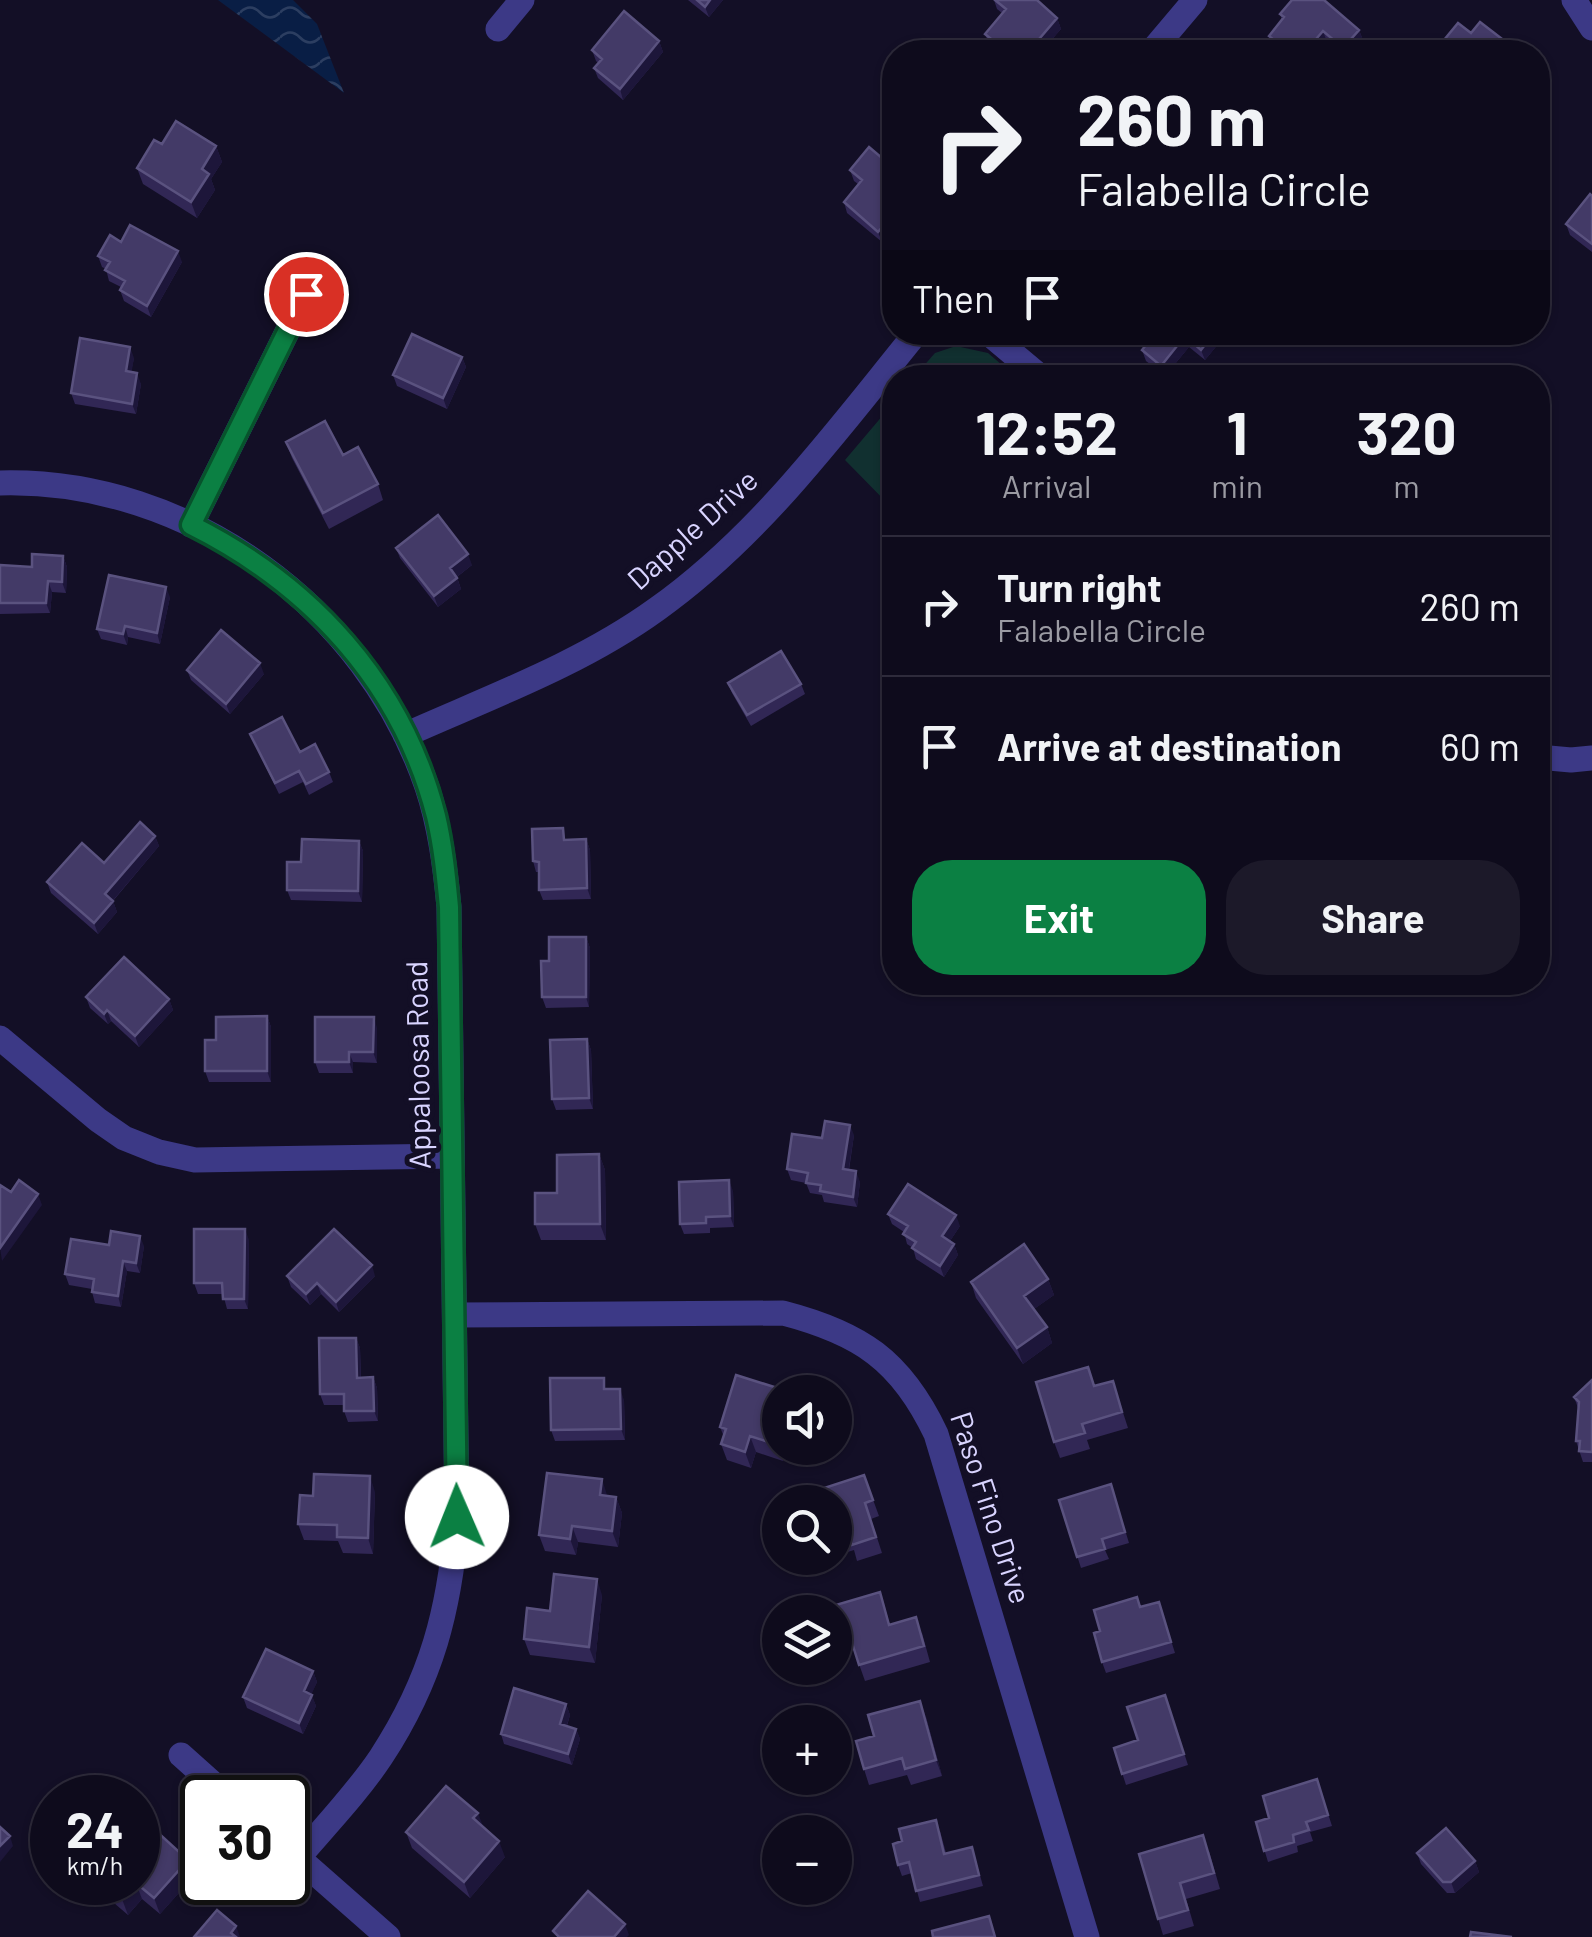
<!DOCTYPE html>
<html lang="en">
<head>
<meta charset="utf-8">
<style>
	:root { --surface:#0e0b1c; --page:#1c1929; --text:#f1f3f6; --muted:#9b9ba3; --line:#2e2b3b; --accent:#0b8043 }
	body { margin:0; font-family:Barlow,sans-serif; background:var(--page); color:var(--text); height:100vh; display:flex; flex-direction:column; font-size:38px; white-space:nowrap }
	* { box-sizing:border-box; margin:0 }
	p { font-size:32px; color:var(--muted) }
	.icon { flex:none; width:55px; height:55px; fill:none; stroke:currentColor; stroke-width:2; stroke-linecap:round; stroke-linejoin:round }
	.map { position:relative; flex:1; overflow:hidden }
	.drawer { position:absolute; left:882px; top:365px; width:668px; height:630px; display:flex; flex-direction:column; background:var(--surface); border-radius:40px; box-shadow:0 2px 8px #0004,0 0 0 2px var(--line) }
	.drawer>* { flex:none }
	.guide { position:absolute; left:882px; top:40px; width:668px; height:305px; border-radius:40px; box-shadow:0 2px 8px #0004,0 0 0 2px var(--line); background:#0e0b1c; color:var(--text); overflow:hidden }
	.buttons { position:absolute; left:762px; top:1375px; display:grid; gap:20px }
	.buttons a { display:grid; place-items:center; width:90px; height:90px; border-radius:50%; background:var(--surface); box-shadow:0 2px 8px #0004,0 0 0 2px var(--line); font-size:50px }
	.speed { position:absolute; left:30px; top:1775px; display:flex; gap:20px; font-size:50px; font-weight:700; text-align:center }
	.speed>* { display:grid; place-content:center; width:130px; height:130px; border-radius:50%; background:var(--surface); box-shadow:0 2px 8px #0004,0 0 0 2px var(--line); line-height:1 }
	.speed small { font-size:25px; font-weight:400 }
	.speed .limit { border:5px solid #111; border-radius:15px; background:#fff; color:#111 }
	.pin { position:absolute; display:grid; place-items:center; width:85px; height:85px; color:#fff; margin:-42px; border:5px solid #fff; border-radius:50%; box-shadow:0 2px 10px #0007 }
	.me { position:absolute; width:110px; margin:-55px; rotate:359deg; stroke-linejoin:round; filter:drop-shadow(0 0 8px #0008) }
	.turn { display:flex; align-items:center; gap:35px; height:210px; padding:0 30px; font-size:45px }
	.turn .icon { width:130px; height:130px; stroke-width:2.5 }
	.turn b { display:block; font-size:70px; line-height:85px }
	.then { display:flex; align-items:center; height:95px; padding:0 30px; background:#0003; gap:20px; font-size:38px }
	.eta { display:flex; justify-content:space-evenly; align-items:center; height:170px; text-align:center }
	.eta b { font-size:60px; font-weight:700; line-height:70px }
	.cta { display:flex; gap:20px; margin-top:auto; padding:20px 30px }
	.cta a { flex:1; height:115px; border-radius:40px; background:var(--accent); color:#fff; font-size:40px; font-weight:700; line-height:115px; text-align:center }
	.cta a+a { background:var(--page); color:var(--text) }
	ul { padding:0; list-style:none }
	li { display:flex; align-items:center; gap:30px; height:140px; padding:0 30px; border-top:2px solid var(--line) }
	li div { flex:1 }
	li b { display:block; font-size:38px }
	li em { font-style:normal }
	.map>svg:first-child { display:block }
	.green { fill:#113030 }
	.water { fill:url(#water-waves) }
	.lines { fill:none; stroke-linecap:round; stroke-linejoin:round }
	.minor { stroke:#3c3986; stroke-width:25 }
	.wall { fill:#312755 }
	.shaded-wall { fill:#1d163a }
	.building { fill:#433a67; stroke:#5a527f; stroke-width:2.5 }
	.route-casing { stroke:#07532c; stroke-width:25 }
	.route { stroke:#0b8043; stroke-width:18 }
	.labels { text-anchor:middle; stroke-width:10; stroke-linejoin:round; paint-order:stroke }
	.street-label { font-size:30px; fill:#d9d4ff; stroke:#130f26 }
</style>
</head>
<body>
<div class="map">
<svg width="1592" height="1937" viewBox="0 0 1592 1937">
	<defs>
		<pattern id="water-waves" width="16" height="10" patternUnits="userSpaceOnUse" patternTransform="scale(2.5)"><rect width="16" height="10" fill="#091e45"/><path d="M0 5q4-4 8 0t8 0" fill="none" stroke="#2c3e61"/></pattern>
	</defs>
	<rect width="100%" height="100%" fill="#130f26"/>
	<path class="green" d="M956,346L988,353L1016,377H914L935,353Z
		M895,401V511L845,460Z"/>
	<path class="water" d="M218,0H293L317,24L344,93Z"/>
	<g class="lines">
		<path class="minor" d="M1574,0L1592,28
			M498,29L522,0
			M1151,52L1195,0
			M987,332L1042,378
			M0,483C190,478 366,609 427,787C440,826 445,866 449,907L457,1517C450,1609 432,1679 381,1757C357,1793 326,1825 298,1858
			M191,525L306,294
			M405,735C490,697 581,664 657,609C761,535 837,430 917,332
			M1538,757L1571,760L1592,758
			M0,1038L98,1120L124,1138L159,1152L195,1160L452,1156
			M455,1315L783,1313C860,1333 901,1360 936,1434L1087,1937
			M181,1755L229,1798
			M288,1849L388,1937"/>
	</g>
	<path class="wall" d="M688,0H723L709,17Z
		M994,0H1037L1057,18L1061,29L1041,52H1034L1032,51L1030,52H999L989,44L985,34L1002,13L997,9Z
		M1280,14L1359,30L1363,40L1353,52H1339L1327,42L1318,52H1280L1273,46L1269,36L1282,20Z
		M1471,33L1519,52H1451L1448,51L1444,40Z
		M659,41L663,52L623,100L598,78L594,68L598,63L596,61L592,50Z
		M216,146L222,162L211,179L215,190L197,218L143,184L137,168Z
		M895,169L882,242L847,213L844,202L858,184L854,181L850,170Z
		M1592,196V252L1570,235L1566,224Z
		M121,242L182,262L151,317L124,301L120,290L121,287L109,281L106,269L102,267L98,256Z
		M1156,332H1228L1205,360L1189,347L1165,376L1146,361L1142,350Z
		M462,357L466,367L447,409L397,386L393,375Z
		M134,358L131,372L141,384L136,414L75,404L71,393Z
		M286,442L343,455L378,484L383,500L329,529L292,458Z
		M396,548L472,565L457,577L461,589L438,607L400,558Z
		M63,556L67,567L66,593L52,592L50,613L0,614V565L32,567Z
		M170,597L160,644L128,637L127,645L101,639L97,629Z
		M187,670L264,674L230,714L191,680Z
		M728,683L801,684L805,694L751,726L732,693Z
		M250,734L300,752L329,772L333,782L309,795L303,782L279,794Z
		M155,836L159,846L113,901L117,912L98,934L51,893L47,882L104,863Z
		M586,839L590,850L591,899L543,900L539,890V872H536L533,861L567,840Z
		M359,841L363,851L362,902L291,900L287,890L301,862Z
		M586,937L590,948L589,1007L546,1008L542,997L549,961Z
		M86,997L169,999L173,1010L139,1047L111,1021L108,1024L90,1008Z
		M267,1016L271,1027V1082H209L205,1071L216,1040Z
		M377,1028V1063L353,1062V1073H319L315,1062Z
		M587,1039L591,1050L593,1109L556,1110L552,1099Z
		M854,1135L849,1170L860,1182L857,1207L824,1202L822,1195L810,1193L806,1183L791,1180L787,1169L822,1138Z
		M599,1154L605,1170L606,1240H541L535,1224L557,1193Z
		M733,1191L734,1227L710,1228V1233L684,1234L680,1224Z
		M888,1214L960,1226L950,1241L954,1244L958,1255L944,1277L916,1259L913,1248L907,1244L904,1232L892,1224Z
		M249,1240L248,1309H227L223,1294H198L194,1283Z
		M109,1245L144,1246L140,1273L127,1271L121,1307L95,1303L92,1292V1289L69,1285L65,1274Z
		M287,1276H375L339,1312L321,1294L310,1305L291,1287Z
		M1048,1279L1054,1295L1034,1309L1047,1327L1052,1343L1023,1364L976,1298L971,1282Z
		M356,1338L360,1348L361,1378L373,1377L377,1388L378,1421L348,1422L344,1411V1405H324L320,1394Z
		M736,1375L780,1448H788L783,1461L756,1452L751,1468L727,1460L721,1444L724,1437L720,1427Z
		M1592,1380V1462H1583L1576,1441L1578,1408L1574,1397Z
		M1095,1386L1118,1397L1128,1428L1087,1440L1090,1449L1060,1458L1054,1442Z
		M608,1389L624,1400L625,1440L555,1441L551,1430Z
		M864,1475L879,1516L871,1519L882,1553L857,1561L854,1550L835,1556V1502Z
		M1111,1484L1129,1543L1105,1550L1109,1559L1081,1568L1059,1500Z
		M375,1492L373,1554L343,1553L338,1541L304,1540L298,1524L313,1496Z
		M607,1496L616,1497L622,1513L618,1547L578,1542L576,1555L545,1551L539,1535Z
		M813,1558H832L815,1563Z
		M602,1595L595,1663L530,1655L524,1639L550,1611Z
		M1159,1602L1175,1653L1106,1673L1102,1662L1100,1631L1140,1607Z
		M885,1608L890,1625L922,1633L930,1662L865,1681L854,1650L844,1653L835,1627Z
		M313,1671L317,1682L311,1694L316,1706L303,1734L247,1708L243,1697Z
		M1165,1695L1188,1765L1126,1785L1114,1748L1138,1740Z
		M566,1704L570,1715L567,1726L576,1729L580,1739L572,1765L504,1744L501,1734Z
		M926,1717L942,1776L911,1785L907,1775L869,1785L864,1769L874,1736Z
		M1317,1779L1332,1826L1310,1832L1313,1841L1297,1846L1298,1852L1268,1862L1256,1822L1269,1818Z
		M940,1831L946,1853L972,1847L983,1886L920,1902L912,1873L902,1876L898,1865Z
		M406,1832L505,1857L470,1898L412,1848Z
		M1209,1851L1220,1889L1186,1899L1194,1926L1163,1935L1139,1854Z
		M1417,1853L1475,1861L1479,1872L1455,1893H1447L1421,1864Z
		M194,1876L160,1914L142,1899L128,1915L107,1897L101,1882H138Z"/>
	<path class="shaded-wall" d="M710,0H723L709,17L705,7Z
		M1057,18L1061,29L1041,52H1037L1034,45Z
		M1359,30L1363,40L1353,52H1344L1343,48Z
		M1323,31L1327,42L1318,52H1305Z
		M1028,40L1032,51L1030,52H1017Z
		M659,41L663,52L623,100L620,89Z
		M216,146L222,162L211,179L215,190L197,218L191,202L202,169Z
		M895,200V227L882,242L878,232Z
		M178,251L182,262L151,317L147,306Z
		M1215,332H1228L1205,360L1201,350Z
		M1185,336L1189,347L1165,376L1161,366Z
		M130,347L134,358L130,382L126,371Z
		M462,357L466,367L447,409L443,398Z
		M137,373L141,384L136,414L132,404Z
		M468,554L472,565L454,579L450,568Z
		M63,556L67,567L66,593L62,582Z
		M457,578L461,589L438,607L434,596Z
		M48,581L52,592L50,613L46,603Z
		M166,587L170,597L160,644L157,633Z
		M1541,608L1545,619L1538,628V613Z
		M125,626L128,637L127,645L123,634Z
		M260,663L264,674L230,714L226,704Z
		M155,836L159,846L109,905L105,894Z
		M586,839L590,850L591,899L587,888Z
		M359,841L363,851L362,902L358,891Z
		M1539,850L1543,861L1538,892V859Z
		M113,901L117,912L98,934L94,923Z
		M586,937L590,948L589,1007L586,997Z
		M169,999L173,1010L139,1047L135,1036Z
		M107,1010L111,1021L108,1024L104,1014Z
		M267,1016L271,1027V1082L267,1071Z
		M374,1017L377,1028V1063L373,1052Z
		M587,1039L591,1050L593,1109L589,1098Z
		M349,1052L353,1062V1073L349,1062Z
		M850,1125L854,1135L847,1180L843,1169Z
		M599,1154L605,1170L606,1240L600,1224Z
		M856,1171L860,1182L857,1207L853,1197Z
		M729,1180L733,1191L734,1227L730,1216Z
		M38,1194L42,1205L2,1261L0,1248Z
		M956,1215L960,1226L946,1247L942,1236Z
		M245,1229L249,1240L248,1309L244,1299Z
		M140,1236L144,1246L140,1273L136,1263Z
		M954,1244L958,1255L944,1277L940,1266Z
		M123,1261L127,1271L121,1307L118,1296Z
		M372,1265L375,1276L339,1312L336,1302Z
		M1048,1279L1054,1295L1030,1312L1024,1296Z
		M317,1283L321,1294L310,1305L306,1294Z
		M1047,1327L1052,1343L1023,1364L1017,1348Z
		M356,1338L360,1348L361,1388L357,1378Z
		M373,1377L377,1388L378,1421L374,1411Z
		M620,1389L624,1400L625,1440L621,1429Z
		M750,1436L756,1452L751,1468L745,1452Z
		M780,1438V1448H788L783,1461L778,1445Z
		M370,1476L375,1492L373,1554L368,1538Z
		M602,1479L607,1495L606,1511L600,1495Z
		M616,1497L622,1513L618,1547L612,1531Z
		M572,1526L578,1542L576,1555L570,1539Z
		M597,1579L602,1595L595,1663L589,1647Z
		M313,1671L317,1682L308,1702L304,1691Z
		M312,1695L316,1706L303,1734L299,1723Z
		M920,1701L926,1717L942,1776L936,1760Z
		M566,1704L570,1715L564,1734L560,1724Z
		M576,1729L580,1739L572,1765L568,1754Z
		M478,1813L484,1829L473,1818Z
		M10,1836L13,1846L0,1862V1846Z
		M499,1841L505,1857L470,1898L464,1882Z
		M188,1860L194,1876L160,1914L154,1898Z
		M1475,1861L1479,1872L1455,1893L1451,1882Z
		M136,1883L142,1899L128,1915L122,1899Z
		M625,1924L629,1935L627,1937H614Z
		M236,1926L240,1937H233L231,1933Z"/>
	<path class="building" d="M697,0H710L705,7Z
		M995,0H1037L1057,18L1034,45L1028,40L1017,52H1007L985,34L1006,9Z
		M1292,0H1324L1359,30L1343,48L1323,31L1305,52H1289L1269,36L1284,17L1280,14Z
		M624,11L659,41L620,89L594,68L602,59L592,50Z
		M1480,22L1519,52H1460L1444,40L1458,23L1471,33Z
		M176,121L216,146L202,169L209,174L191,202L137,168L154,140L162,144Z
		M869,147L895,169V200L892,204L895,207V212L878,232L844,202L862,180L850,170Z
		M1590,194L1592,196V244L1566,224Z
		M130,225L178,251L147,306L120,290L125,281L105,270L110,262L98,256L110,235L121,242Z
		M1156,332H1215L1201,350L1185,336L1161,366L1142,350Z
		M412,334L462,357L443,398L393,375Z
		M80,338L130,347L126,371L137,373L132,404L71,393Z
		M325,421L343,455L358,447L378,484L323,513L286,442Z
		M438,515L468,554L450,568L457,578L434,596L396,548Z
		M32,554L63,556L62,582L48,581L46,603H0V565L32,567Z
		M109,575L166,587L157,633L125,626L123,634L97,629Z
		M221,630L260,663L226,704L187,670Z
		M781,651L801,684L747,715L728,683Z
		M282,717L300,752L315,744L329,772L306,784L299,771L275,783L250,734Z
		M140,822L155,836L105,894L113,901L94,923L47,882L82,843L104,863Z
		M563,828L564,840L586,839L587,888L539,890V862L533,861L532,829Z
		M302,839L359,841L358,891L287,890V862H301Z
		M549,937H586V997H542L541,961H549Z
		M124,957L169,999L135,1036L107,1010L104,1014L86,997Z
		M267,1016V1071H205V1040H216V1017Z
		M315,1017H374L373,1052H349V1062H315Z
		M587,1039L589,1098L552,1099L550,1040Z
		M825,1121L850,1125L843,1169L856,1171L853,1197L820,1191L821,1185L806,1183L808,1173L787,1169L792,1134L822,1138Z
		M599,1154L600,1224H535V1193H557V1155Z
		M19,1180L38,1194L0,1248V1185L11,1192Z
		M729,1180L730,1216L706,1217V1223L680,1224L679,1182Z
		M908,1184L956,1215L942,1236L954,1244L940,1266L912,1248L916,1242L903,1234L908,1226L888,1214Z
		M194,1229H245L244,1299H223L222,1283H194Z
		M334,1229L372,1265L336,1302L317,1283L306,1294L287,1276Z
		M111,1231L140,1236L136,1263L123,1261L118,1296L92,1292L94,1279L65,1274L71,1239L109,1245Z
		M1024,1244L1048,1279L1024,1296L1047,1327L1017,1348L971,1282Z
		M319,1338H356L357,1378L373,1377L374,1411H344V1394H320Z
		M1088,1367L1094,1386L1113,1381L1122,1412L1082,1424L1085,1433L1054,1442L1036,1382Z
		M736,1375L790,1392H780V1438L778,1445L750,1436L745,1452L721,1444L726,1429L720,1427Z
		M550,1378H604V1389H620L621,1429L551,1430Z
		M1592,1380V1452L1579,1451L1580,1441H1576L1579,1402L1574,1397Z
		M547,1473L602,1479L600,1495L616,1497L612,1531L572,1526L570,1539L539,1535Z
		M314,1474L370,1476L368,1538L337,1537V1525L298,1524L300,1495L313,1496Z
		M864,1475L873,1500L865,1503L876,1537L852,1545L848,1534L835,1539V1502H816L812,1492Z
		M1111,1484L1125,1532L1102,1539L1105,1549L1077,1557L1059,1500Z
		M554,1574L597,1579L589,1647L524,1639L527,1608L550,1611Z
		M880,1592L889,1625L916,1617L924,1646L859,1665L849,1633L838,1637L835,1627V1612H831L829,1607Z
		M1137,1597L1140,1607L1159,1602L1171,1642L1102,1662L1094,1633L1100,1631L1094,1610Z
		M266,1649L313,1671L304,1691L312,1695L299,1723L243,1697Z
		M514,1688L566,1704L560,1724L576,1729L568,1754L501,1734Z
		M1165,1695L1184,1754L1122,1774L1114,1748L1138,1740L1127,1707Z
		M920,1701L936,1760L905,1769L902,1758L864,1769L856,1741L874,1736L868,1715Z
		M1317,1779L1328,1815L1306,1822L1309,1830L1293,1835L1294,1842L1264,1851L1256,1822L1269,1818L1263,1796Z
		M446,1786L478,1813L473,1818L499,1841L464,1882L406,1832Z
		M143,1819L188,1860L154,1898L136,1883L122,1899L103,1882H138V1825Z
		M936,1820L944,1854L972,1847L979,1875L916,1891L909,1862L898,1865L893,1844L902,1841L899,1829Z
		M0,1827L10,1836L0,1846Z
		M1446,1828L1475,1861L1451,1882H1443L1417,1853Z
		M1203,1835L1214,1873L1180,1883L1188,1910L1158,1919L1139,1854Z
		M588,1891L625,1924L614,1937H559L553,1931Z
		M217,1910L236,1926L231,1933L236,1937H194Z
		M989,1916L995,1937H933L932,1931Z
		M1471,1932L1512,1937H1470Z"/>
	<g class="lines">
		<g class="route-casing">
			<path id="route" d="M306,294L191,525C311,585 402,683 436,816C443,845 446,876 449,907L457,1517"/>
		</g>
		<use href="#route" class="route"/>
	</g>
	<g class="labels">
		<g class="street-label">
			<text transform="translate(693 530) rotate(-42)" y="10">Dapple Drive</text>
			<text transform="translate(419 1065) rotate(-91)" y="10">Appaloosa Road</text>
			<text transform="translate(990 1508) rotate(72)" y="10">Paso Fino Drive</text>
		</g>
	</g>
</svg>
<div class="buttons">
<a><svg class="icon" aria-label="sound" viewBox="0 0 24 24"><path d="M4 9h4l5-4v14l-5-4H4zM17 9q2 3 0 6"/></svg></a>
<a><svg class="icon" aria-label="search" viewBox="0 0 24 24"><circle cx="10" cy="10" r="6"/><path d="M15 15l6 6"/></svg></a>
<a><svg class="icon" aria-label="layers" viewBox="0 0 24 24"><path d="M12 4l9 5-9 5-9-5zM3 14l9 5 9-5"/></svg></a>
<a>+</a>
<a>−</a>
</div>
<div class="speed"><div>24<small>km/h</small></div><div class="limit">30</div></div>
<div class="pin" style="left:306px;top:294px;background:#d93025"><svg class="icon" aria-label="arrive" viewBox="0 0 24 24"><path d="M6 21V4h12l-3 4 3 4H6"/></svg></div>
<svg class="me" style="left:457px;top:1517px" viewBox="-20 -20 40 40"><circle r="19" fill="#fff"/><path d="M0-13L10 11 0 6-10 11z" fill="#0b8043"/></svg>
<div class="guide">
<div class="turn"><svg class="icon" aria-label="right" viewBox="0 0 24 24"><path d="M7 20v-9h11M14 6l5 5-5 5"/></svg><div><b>260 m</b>Falabella Circle</div></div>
<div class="then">Then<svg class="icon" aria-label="arrive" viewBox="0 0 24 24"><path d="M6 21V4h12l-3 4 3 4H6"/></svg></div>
</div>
<section class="drawer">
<div class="eta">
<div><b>12:52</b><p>Arrival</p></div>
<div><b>1</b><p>min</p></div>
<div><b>320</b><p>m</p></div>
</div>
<ul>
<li><svg class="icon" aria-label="right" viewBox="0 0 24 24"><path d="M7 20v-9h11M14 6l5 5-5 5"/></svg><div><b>Turn right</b><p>Falabella Circle</p></div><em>260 m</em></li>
<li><svg class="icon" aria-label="arrive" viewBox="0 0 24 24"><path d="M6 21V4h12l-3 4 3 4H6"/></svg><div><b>Arrive at destination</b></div><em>60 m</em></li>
</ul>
<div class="cta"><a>Exit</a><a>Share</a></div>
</section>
</div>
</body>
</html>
